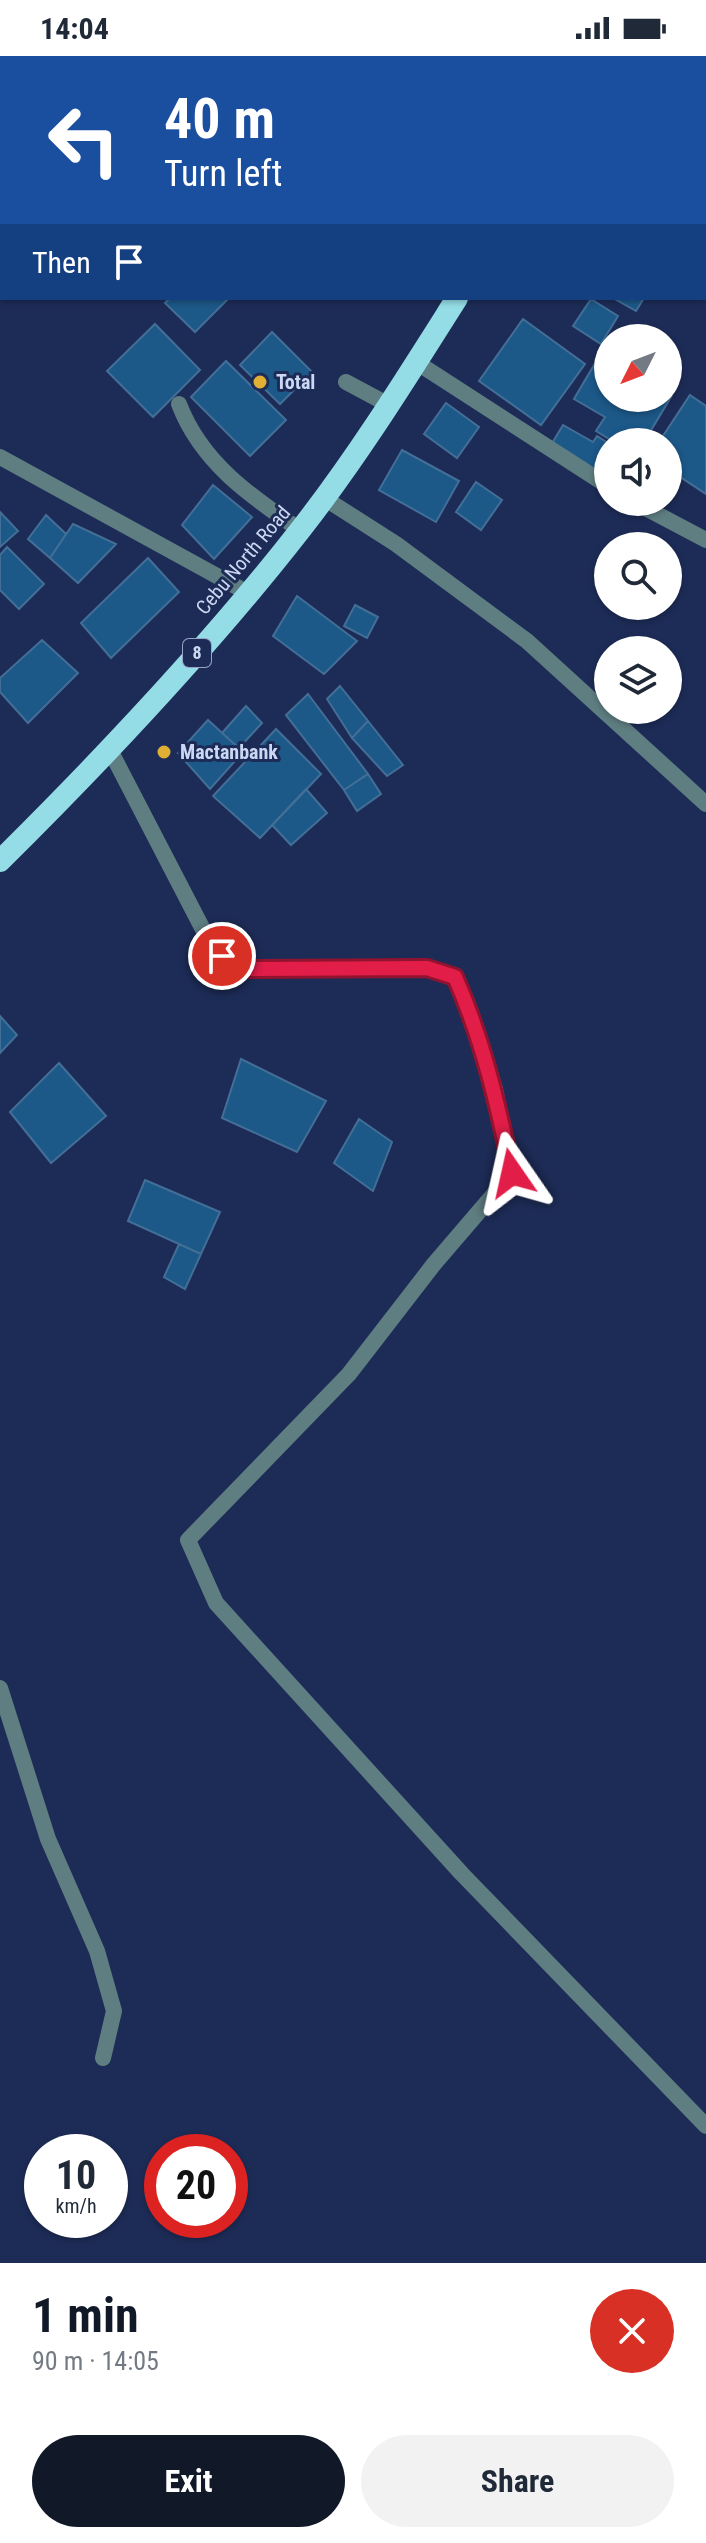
<!DOCTYPE html>
<html lang="en">
<head>
<meta charset="utf-8">
<style>
	:root { --surface:#fff; --page:#f2f2f3; --text:#1f2937; --muted:#747a83; --accent:#111827 }
	body { margin:0; font-family:"Roboto Condensed",sans-serif; background:var(--page); color:var(--text); height:100vh; display:flex; flex-direction:column; font-size:30px; white-space:nowrap }
	* { box-sizing:border-box; margin:0 }
	p { font-size:26px; color:var(--muted) }
	.icon { flex:none; width:44px; height:44px; fill:none; stroke:currentColor; stroke-width:2; stroke-linecap:round; stroke-linejoin:round }
	.map { position:relative; height:2207px; overflow:hidden }
	.side { display:flex; flex-direction:column; background:var(--surface); flex:1 }
	.side>* { flex:none }
	.top-card { position:absolute; left:0px; top:0px; width:706px; height:244px; box-shadow:0 2px 6px #0004; background:#1a4fa0; color:#fff; overflow:hidden }
	.needle { width:52px; rotate:228deg }
	.controls { position:absolute; left:594px; top:268px; display:grid; gap:16px }
	.controls a { display:grid; place-items:center; width:88px; height:88px; border-radius:50%; background:var(--surface); box-shadow:0 2px 6px #0004; font-size:40px }
	.speed { position:absolute; left:24px; top:2078px; display:flex; gap:16px; font-size:40px; font-weight:700; text-align:center }
	.speed>* { display:grid; place-content:center; width:104px; height:104px; border-radius:50%; background:var(--surface); box-shadow:0 2px 6px #0004; line-height:1 }
	.speed small { font-size:20px; font-weight:400 }
	.speed .limit { border:12px solid #d22; background:#fff; color:#111 }
	.pin { position:absolute; display:grid; place-items:center; width:68px; height:68px; color:#fff; margin:-34px; border:4px solid #fff; border-radius:50%; box-shadow:0 2px 8px #0007 }
	.me { position:absolute; width:88px; margin:-44px; rotate:349deg; stroke-linejoin:round; filter:drop-shadow(0 0 6px #0008) }
	.turn { display:flex; align-items:center; gap:28px; height:168px; padding:0 32px; font-size:36px }
	.turn .icon { width:104px; height:104px; stroke-width:2.5 }
	.turn b { display:block; font-size:56px; line-height:68px }
	.then { display:flex; align-items:center; height:76px; padding:0 32px; background:#0003; gap:16px; font-size:30px }
	.round { display:grid; place-items:center; flex:none; width:84px; height:84px; border-radius:42px; background:var(--page) }
	.overview { display:flex; align-items:center; justify-content:space-between; height:136px; padding:0 32px }
	h1 { font-size:48px; font-weight:700; line-height:60px; color:var(--accent) }
	.cta { display:flex; gap:16px; margin-top:auto; padding:16px 32px }
	.cta a { flex:1; height:92px; border-radius:48px; background:var(--accent); color:#fff; font-size:32px; font-weight:700; line-height:92px; text-align:center }
	.cta a+a { background:var(--page); color:var(--text) }
	.status { display:flex; justify-content:space-between; align-items:center; height:56px; padding:0 40px; background:var(--surface); direction:ltr }
	.status svg { height:22px; fill:currentColor }
	.map>svg:first-child { display:block }
	.building { fill:#1c5888; stroke:#436f97; stroke-width:2 }
	.lines { fill:none; stroke-linecap:round; stroke-linejoin:round }
	.service { stroke:#5f7e82; stroke-width:16 }
	.minor { stroke:#5f7e82; stroke-width:16 }
	.trunk { stroke:#94dde6; stroke-width:22 }
	.route-casing { stroke:#92132f; stroke-width:20 }
	.route { stroke:#e11d48; stroke-width:14 }
	.poi-dot { fill:#dfb034; stroke:#1d2c57; stroke-width:3 }
	.labels { text-anchor:middle; stroke-width:6; stroke-linejoin:round; paint-order:stroke }
	.shield { fill:#1d2c57; stroke:#98a4c4; stroke-width:2 }
	.shield-label { font-size:18px; font-weight:bold; fill:#ccd8f3 }
	.poi-label { font-size:20px; font-weight:bold; fill:#ccd8f3; stroke:#1d2c57; text-anchor:start }
	.street-label { font-size:20px; fill:#ccd8f3; stroke:#1d2c57 }
</style>
</head>
<body>
<div class="status"><b>14:04</b><svg viewBox="0 0 49 12"><path d="M0 12V9h3v3zM5 12V6h3v6zM10 12V3h3v9zM15 12V0h3v12zM26 1h20v11H26zM47 4h2v5h-2z"/></svg></div>
<div class="map">
<svg width="706" height="2207" viewBox="0 0 706 2207">
	<rect width="100%" height="100%" fill="#1d2c57"/>
	<path class="building" d="M170,242H229L195,276L165,247Z
		M613,242H644L636,255Z
		M591,243L618,260L601,288L573,270Z
		M523,263L585,308L541,369L479,325Z
		M155,268L200,314L153,361L107,315Z
		M272,276L312,316L280,348L240,309Z
		M600,299L608,304V342L671,341L644,386H614L596,375L605,361L574,343Z
		M226,305L286,364L250,400L191,341Z
		M690,339L706,350V438L668,413V386H659Z
		M446,347L479,371L457,402L424,378Z
		M563,369L593,386L597,380L608,387V421L551,389Z
		M402,394L459,425L436,466L379,434Z
		M476,426L502,444L481,474L456,456Z
		M213,429L252,461L214,503L182,469Z
		M0,456L18,475L0,491Z
		M46,459L66,478L50,502L28,483Z
		M73,468L116,488L78,527L50,502Z
		M7,491L44,528L19,553L0,534V499Z
		M148,502L179,536L111,602L81,567Z
		M297,540L357,585L324,618L273,580Z
		M355,549L378,561L367,582L344,570Z
		M42,584L78,617L28,667L0,636V622Z
		M340,630L368,665L352,682L327,643Z
		M308,638L368,718L344,734L286,659Z
		M246,650L262,667L239,692L222,677Z
		M208,664L243,696L210,733L178,697Z
		M368,665L403,709L387,720L352,682Z
		M276,673L321,718L260,782L213,740Z
		M368,718L381,738L357,755L344,734Z
		M306,733L327,757L291,789L272,769Z
		M0,960L17,979L0,997Z
		M241,1003L326,1045L297,1096L222,1062Z
		M59,1007L106,1060L51,1107L10,1056Z
		M359,1063L392,1086L373,1135L334,1107Z
		M145,1124L220,1156L201,1198L128,1165Z
		M179,1188L201,1198L185,1233L164,1221Z"/>
	<g class="lines">
		<path class="service" d="M346,326L389,349
			M179,348C201,406 250,440 300,474
			M495,1033L512,1117L434,1208L349,1318L188,1484L216,1547L462,1818L706,2070"/>
		<path class="minor" d="M479,0L482,2
			M416,306L608,430
			M0,401L248,537
			M324,442L396,488L527,585L706,748
			M634,446L706,484
			M111,696L210,887L235,913L427,912L455,921L470,955L495,1033
			M0,1632L48,1783L97,1895L114,1955L103,2002"/>
		<path class="trunk" d="M608,2L610,0
			M0,805C106,700 209,591 301,473C358,400 407,321 457,242"/>
	</g>
	<g class="lines">
		<g class="route-casing">
			<path id="route" d="M222,900L235,913L427,912L455,921C483,984 498,1050 512,1117"/>
		</g>
		<use href="#route" class="route"/>
	</g>
	<g class="poi-dot">
		<circle cx="260" cy="326" r="8"/>
		<circle cx="164" cy="696" r="8"/>
	</g>
	<g class="labels">
		<rect class="shield" x="183" y="583" width="28" height="28" rx="6"/>
		<g class="shield-label">
			<text x="197" y="603">8</text>
		</g>
		<g class="poi-label">
			<text x="276" y="333">Total</text>
			<text x="180" y="703">Mactanbank</text>
		</g>
		<g class="street-label">
			<text transform="translate(243 504) rotate(-50)" y="7">Cebu North Road</text>
		</g>
	</g>
</svg>
<div class="controls">
<a><svg class="needle" viewBox="-14 -14 28 28"><path d="M0-13l5 13h-10z" fill="#e53935"/><path d="M0 13l5-13h-10z" fill="#747a83"/></svg></a>
<a><svg class="icon" aria-label="sound" viewBox="0 0 24 24"><path d="M4 9h4l5-4v14l-5-4H4zM17 9q2 3 0 6"/></svg></a>
<a><svg class="icon" aria-label="search" viewBox="0 0 24 24"><circle cx="10" cy="10" r="6"/><path d="M15 15l6 6"/></svg></a>
<a><svg class="icon" aria-label="layers" viewBox="0 0 24 24"><path d="M12 4l9 5-9 5-9-5zM3 14l9 5 9-5"/></svg></a>
</div>
<div class="speed"><div>10<small>km/h</small></div><div class="limit">20</div></div>
<div class="pin" style="left:222px;top:900px;background:#d93025"><svg class="icon" aria-label="arrive" viewBox="0 0 24 24"><path d="M6 21V4h12l-3 4 3 4H6"/></svg></div>
<svg class="me" style="left:512px;top:1117px" viewBox="-20 -20 40 40"><path d="M0-17L14 15 0 8-14 15z" fill="#e11d48" stroke="#fff" stroke-width="4"/></svg>
<div class="top-card">
<div class="turn"><svg class="icon" aria-label="left" viewBox="0 0 24 24"><path d="M17 20v-9H6M10 6l-5 5 5 5"/></svg><div><b>40 m</b>Turn left</div></div>
<div class="then">Then<svg class="icon" aria-label="arrive" viewBox="0 0 24 24"><path d="M6 21V4h12l-3 4 3 4H6"/></svg></div>
</div>
</div>
<section class="side">
<div class="overview"><div><h1>1 min</h1><p>90 m · 14:05</p></div><a class="round" style="background:#d93025;color:#fff"><svg class="icon" aria-label="close" viewBox="0 0 24 24"><path d="M6 6l12 12M18 6L6 18"/></svg></a></div>
<div class="cta"><a>Exit</a><a>Share</a></div>
</section>
</body>
</html>
